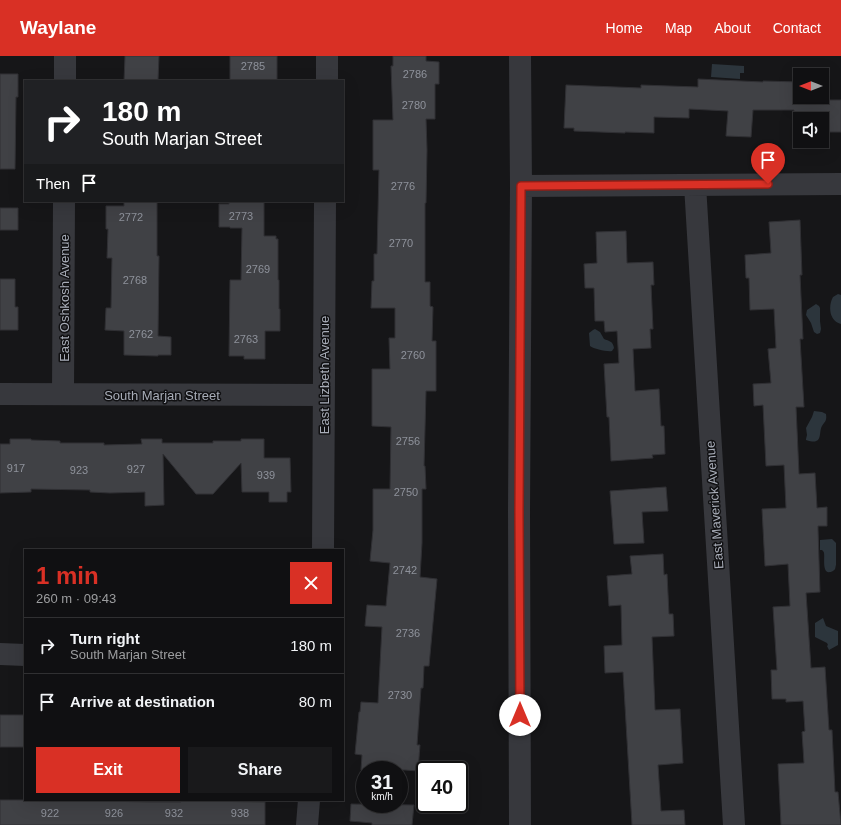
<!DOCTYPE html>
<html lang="en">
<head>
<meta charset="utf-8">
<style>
	:root { --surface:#101012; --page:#19191b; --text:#f1f3f6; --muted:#9c9d9f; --line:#303032; --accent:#d93025 }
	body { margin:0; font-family:Arial,sans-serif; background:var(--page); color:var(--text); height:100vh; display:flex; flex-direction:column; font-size:15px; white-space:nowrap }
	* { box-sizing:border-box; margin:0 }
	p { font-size:13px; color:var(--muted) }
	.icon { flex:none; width:22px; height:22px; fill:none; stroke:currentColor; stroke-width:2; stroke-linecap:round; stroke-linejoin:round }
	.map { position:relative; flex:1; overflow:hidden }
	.details { position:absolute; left:24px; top:493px; width:320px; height:252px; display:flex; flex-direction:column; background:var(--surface); border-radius:0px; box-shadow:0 4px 16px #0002,0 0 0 1px var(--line) }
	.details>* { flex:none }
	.guide { position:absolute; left:24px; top:24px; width:320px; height:122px; border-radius:0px; box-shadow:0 4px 16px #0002,0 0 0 1px var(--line); background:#202124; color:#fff; overflow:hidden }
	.needle { width:26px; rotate:270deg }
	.buttons { position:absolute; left:793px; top:12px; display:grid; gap:8px }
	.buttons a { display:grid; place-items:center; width:36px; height:36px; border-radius:0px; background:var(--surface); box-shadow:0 4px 16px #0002,0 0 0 1px var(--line); font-size:20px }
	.speed { position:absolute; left:356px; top:705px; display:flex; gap:8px; font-size:20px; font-weight:700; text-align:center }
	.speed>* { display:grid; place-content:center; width:52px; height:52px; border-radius:50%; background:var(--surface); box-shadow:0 4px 16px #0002,0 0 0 1px var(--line); line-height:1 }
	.speed small { font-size:10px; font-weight:400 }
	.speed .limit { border:2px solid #111; border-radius:6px; background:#fff; color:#111 }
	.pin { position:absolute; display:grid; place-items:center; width:34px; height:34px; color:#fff; margin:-41px -17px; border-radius:50% 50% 50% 0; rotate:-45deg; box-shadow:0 0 4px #0007 }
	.pin .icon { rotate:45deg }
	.me { position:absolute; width:44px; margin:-22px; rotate:0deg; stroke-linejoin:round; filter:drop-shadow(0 0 3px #0008) }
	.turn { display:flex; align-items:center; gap:14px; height:84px; padding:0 12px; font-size:18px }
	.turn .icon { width:52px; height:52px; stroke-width:2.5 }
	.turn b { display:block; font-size:28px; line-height:34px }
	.then { display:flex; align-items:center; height:38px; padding:0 12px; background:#0003; gap:8px; font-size:15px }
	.round { display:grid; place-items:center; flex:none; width:42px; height:42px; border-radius:0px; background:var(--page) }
	.summary { display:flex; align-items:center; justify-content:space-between; height:68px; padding:0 12px }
	h1 { font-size:24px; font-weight:600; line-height:30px; color:var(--accent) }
	.cta { display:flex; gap:8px; margin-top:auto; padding:8px 12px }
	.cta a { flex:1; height:46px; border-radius:0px; background:var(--accent); color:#fff; font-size:16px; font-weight:600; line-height:46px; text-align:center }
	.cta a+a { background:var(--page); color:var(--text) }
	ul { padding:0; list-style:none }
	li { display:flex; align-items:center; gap:12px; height:56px; padding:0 12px; border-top:1px solid var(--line) }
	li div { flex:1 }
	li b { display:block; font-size:15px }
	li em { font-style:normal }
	header { display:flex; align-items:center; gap:24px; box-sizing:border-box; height:56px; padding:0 20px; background:var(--accent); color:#fff }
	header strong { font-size:19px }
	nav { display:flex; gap:22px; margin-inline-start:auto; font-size:14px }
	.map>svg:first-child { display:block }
	.water { fill:#2c353c }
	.building { fill:#404145; stroke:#303034 }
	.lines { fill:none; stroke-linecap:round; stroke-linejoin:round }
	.minor { stroke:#37383d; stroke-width:22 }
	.route-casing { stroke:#8d1f18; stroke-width:10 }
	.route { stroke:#d93025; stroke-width:7 }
	.labels { text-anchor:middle; stroke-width:3; stroke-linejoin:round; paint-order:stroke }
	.number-label { font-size:11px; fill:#8e929b }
	.street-label { font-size:13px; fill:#a8adb8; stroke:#111113 }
</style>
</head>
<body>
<header>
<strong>Waylane</strong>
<nav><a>Home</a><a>Map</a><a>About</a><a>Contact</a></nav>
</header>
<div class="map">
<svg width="841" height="769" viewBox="0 0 841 769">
	<rect width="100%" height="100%" fill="#161618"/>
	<path class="water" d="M712,8L744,10V17H740V23L711,21Z
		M838,238L841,239V268C829,265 828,250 833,241Z
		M816,248L819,250L820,252V265L821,273L820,277L817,278L814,276L811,267L806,259L807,254Z
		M595,273L600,276L604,283C609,285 613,285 614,292L612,295C607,296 594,293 590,290L589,277L593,274Z
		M814,355L822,356L826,358C827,365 825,365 822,370C818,377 824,390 806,384V383L807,379L806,372L812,361Z
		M832,483L836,487V509C835,512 836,513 833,515C821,521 825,502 824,497C824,496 823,495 822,494H820V484Z
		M823,562L826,570L838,575V589L829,594L827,590L828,589L827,587L815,581V567Z"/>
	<path class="building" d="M125,0H159L158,25H124Z
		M230,0H277V25H230Z
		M393,0H426V5L439,6V28H435V63H426L427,94L426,147H425V226H430V250L433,251L432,285H436V335H426L424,410H425L426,433H422V487L420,521L437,523L429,610H424L423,632H421L417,689H420L418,715L405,714H361L362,699L355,698L359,656H360L361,646L378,647L382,571L365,570L367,549L386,550L390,507L370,505L373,474V433H390L391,371L372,370V313H390L389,282H395V252H371L372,225H374V198H377L379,114H373V64H393L391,10H393Z
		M0,18H18V41H16L15,113H0Z
		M698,23L763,26V25L800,26V41H816V44H841V76H822V63H800V76H793L794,54H753L751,81L726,80L728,55L689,53V62L654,61V77L625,76V77L574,75V72H564L566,29L641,32V29L698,31Z
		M124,145H157V200H159L158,280L171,281V299H158V300L124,299V275L105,274L106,252H111L112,202H107L108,173H106V150H124Z
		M229,145H264V180H276V183H278V224H279V253H280V275H265V303H244V300H229L230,224H241L242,172H230V171H219V148H229Z
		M0,152H18V174H0Z
		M800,164L802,219H800L803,283H800L804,351H796L799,418L815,417L817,452L827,451V470H818V473L820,536L806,537L811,612L825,611L829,674H832L835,736H838L841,769H781L778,708L804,707L802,676L805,675L803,645L786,646V643H772L771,614H777L773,551L790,550L788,508L765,510L762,453L786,452L784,409L766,410L763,349L754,350L753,328L771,327L768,293L776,292L774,253L750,254L749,222H746L745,199L771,197L769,166Z
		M626,175L627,207L653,206L654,229H651L653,273H650L651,292L633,293L635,335L659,333L661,370H664L665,398L652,399L653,402L611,405L609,361H607L604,308L619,307L617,275L605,276L604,265H595L594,232H585L584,208L597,207L596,176Z
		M0,223H15V251H18V274H0Z
		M10,383H31V384L60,385V387H104V389L142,388L141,383H162V387H213V385H241V383H264V402H290L291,436H287V446H269V436H242L241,407L213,438H196L163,398L164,449L145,450V436L110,437L90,436V434L31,433V436L0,437V388H10Z
		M666,431L668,455L642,456L644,487L614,488L610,435Z
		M663,498L664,519L667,518L669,558H673L674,580L652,581L655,654L680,653L683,707L658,709L661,755L684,754L685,769H632L623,616L605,617L604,590L622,589L621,549L609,550L607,520L632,518L630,500Z
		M0,659H24V691H0Z
		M0,744H103V745L149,746H181V744H201L200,745L265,746V769H0Z
		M351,748L414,749L412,769H372V767L350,765Z"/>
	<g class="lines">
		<path class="minor" d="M65,25V0
			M327,25V0
			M695,129L734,769
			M521,130L841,128
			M0,338L323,339
			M63,338L64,145
			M323,494L325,145
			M0,598L25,599
			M307,769L309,744
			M520,769L519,456L521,130L520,0"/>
	</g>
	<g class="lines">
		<g class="route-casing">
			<path id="route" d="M520,659L519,456L521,130L768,128"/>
		</g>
		<use href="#route" class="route"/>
	</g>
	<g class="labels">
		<g class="number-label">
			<text x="253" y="14">2785</text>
			<text x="415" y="22">2786</text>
			<text x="414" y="53">2780</text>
			<text x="403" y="134">2776</text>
			<text x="241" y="164">2773</text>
			<text x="131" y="165">2772</text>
			<text x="401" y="191">2770</text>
			<text x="258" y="217">2769</text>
			<text x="135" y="228">2768</text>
			<text x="141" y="282">2762</text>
			<text x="246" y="287">2763</text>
			<text x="413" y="303">2760</text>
			<text x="408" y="389">2756</text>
			<text x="16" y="416">917</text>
			<text x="136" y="417">927</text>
			<text x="79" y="418">923</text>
			<text x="266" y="423">939</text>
			<text x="406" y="440">2750</text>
			<text x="405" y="518">2742</text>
			<text x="408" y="581">2736</text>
			<text x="400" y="643">2730</text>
			<text x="50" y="761">922</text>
			<text x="114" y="761">926</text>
			<text x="174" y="761">932</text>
			<text x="240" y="761">938</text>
		</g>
		<g class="street-label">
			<text transform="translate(64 242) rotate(-90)" y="5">East Oshkosh Avenue</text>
			<text transform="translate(324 319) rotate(-90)" y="5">East Lizbeth Avenue</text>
			<text x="162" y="344">South Marjan Street</text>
			<text transform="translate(714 449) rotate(-94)" y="5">East Maverick Avenue</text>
		</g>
	</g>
</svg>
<div class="buttons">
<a><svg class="needle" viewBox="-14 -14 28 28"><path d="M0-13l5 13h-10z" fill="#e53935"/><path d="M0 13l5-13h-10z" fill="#9c9d9f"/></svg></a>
<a><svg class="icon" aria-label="sound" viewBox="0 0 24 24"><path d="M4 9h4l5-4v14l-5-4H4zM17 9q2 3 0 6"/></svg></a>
</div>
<div class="speed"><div>31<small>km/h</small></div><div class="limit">40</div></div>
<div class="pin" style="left:768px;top:128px;background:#d93025"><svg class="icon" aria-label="arrive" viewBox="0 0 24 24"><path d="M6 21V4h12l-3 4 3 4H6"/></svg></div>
<svg class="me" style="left:520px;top:659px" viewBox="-20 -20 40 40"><circle r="19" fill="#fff"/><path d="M0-13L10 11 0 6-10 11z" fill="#d93025"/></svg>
<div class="guide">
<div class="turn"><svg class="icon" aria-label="right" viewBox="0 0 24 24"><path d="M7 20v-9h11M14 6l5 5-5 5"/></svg><div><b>180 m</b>South Marjan Street</div></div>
<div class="then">Then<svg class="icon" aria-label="arrive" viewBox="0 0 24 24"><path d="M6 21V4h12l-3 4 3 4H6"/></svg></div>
</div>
<section class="details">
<div class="summary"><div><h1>1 min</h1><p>260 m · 09:43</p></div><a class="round" style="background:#d93025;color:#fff"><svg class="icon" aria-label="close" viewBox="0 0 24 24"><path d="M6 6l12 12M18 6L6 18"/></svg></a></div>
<ul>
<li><svg class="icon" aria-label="right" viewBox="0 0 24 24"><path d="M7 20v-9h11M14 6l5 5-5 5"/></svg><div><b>Turn right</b><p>South Marjan Street</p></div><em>180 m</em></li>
<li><svg class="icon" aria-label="arrive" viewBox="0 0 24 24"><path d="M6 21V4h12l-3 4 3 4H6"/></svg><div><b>Arrive at destination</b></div><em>80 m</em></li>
</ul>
<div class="cta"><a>Exit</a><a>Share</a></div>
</section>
</div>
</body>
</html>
